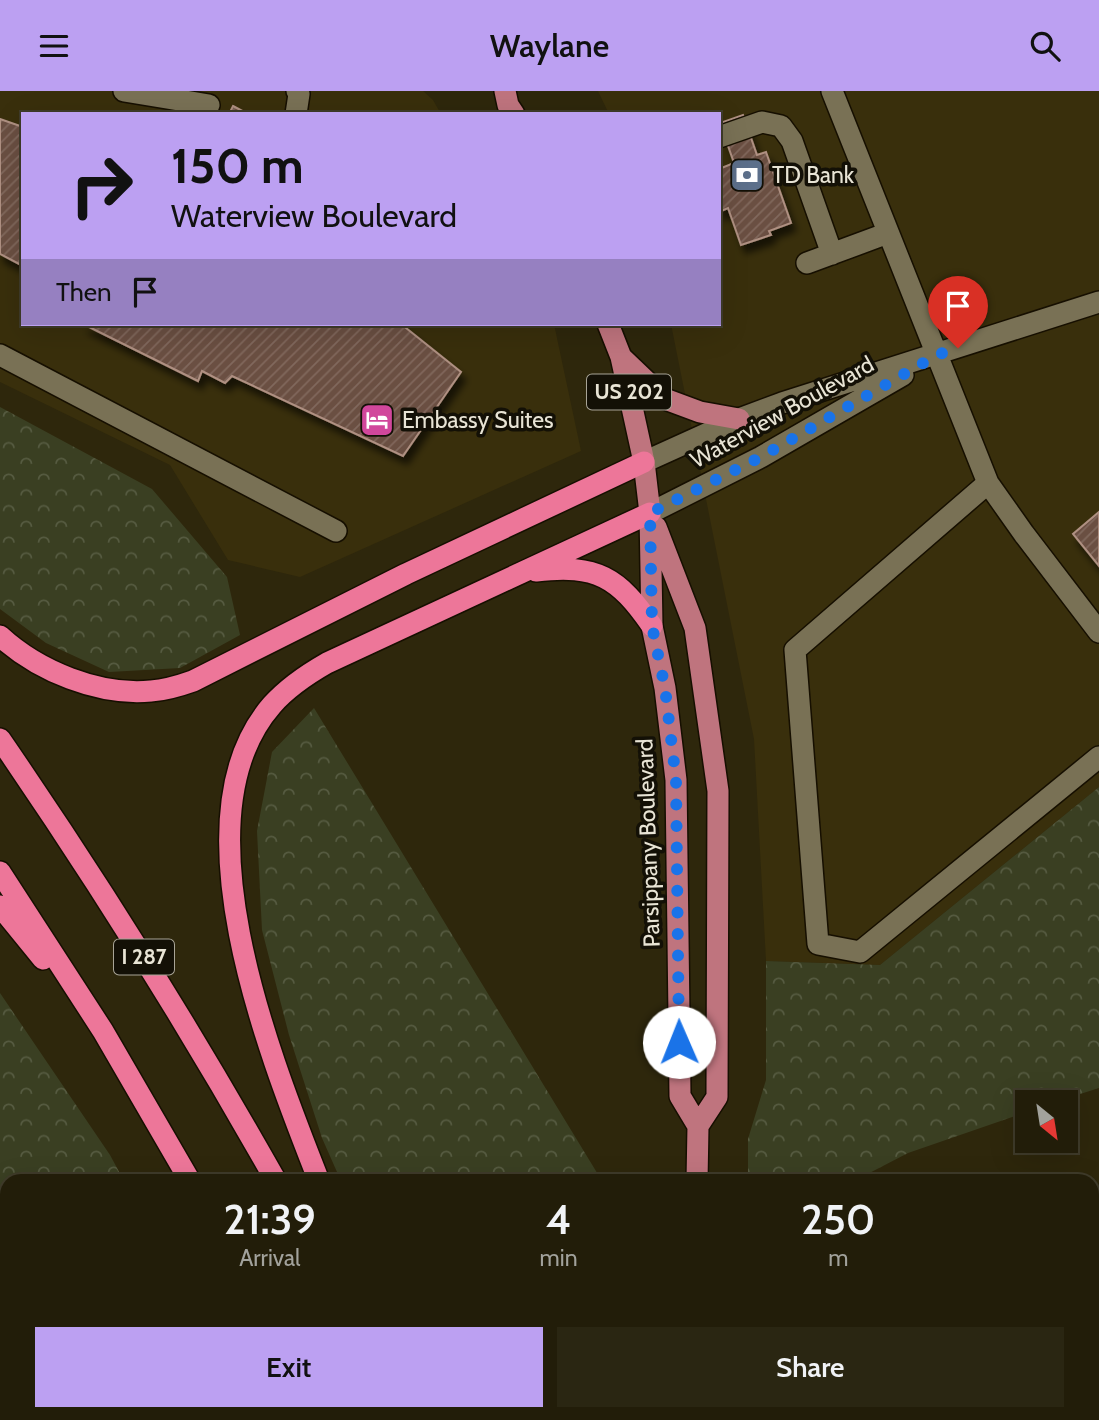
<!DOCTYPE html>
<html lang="en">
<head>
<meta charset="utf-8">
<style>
	:root { --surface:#221d09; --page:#2a2612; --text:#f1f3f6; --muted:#a2a29c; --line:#3f3b2a; --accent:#bca0f2 }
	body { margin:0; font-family:Cabin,sans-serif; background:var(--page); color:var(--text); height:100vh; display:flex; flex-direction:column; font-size:26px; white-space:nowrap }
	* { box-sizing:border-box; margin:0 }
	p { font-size:23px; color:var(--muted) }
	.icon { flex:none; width:38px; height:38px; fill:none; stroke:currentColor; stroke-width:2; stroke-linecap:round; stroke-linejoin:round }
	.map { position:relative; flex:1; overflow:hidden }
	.details { position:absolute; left:0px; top:1083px; width:1099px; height:247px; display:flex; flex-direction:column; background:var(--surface); border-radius:21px 21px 0 0; box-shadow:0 7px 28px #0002,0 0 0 2px var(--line) }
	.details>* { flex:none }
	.hud { position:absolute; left:21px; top:21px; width:700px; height:214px; border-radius:0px; box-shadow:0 7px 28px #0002,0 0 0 2px var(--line); background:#bca0f2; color:#111; overflow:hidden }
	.needle { width:46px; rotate:150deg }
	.tools { position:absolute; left:1015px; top:999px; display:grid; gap:14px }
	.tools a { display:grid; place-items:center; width:63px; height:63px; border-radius:0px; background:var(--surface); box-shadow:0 7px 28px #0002,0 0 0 2px var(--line); font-size:35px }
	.pin { position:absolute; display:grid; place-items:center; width:60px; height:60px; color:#fff; margin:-72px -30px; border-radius:50% 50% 50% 0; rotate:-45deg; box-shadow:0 0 7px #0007 }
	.pin .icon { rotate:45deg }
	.me { position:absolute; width:77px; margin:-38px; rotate:359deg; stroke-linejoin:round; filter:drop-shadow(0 0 5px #0008) }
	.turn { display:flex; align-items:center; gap:24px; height:147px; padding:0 35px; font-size:32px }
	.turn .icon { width:91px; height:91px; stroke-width:2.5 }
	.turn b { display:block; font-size:49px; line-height:60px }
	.then { display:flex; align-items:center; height:66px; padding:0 35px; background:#0003; gap:14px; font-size:26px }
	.eta { display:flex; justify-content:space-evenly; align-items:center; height:119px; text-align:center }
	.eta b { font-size:42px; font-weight:600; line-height:49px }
	.action { display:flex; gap:14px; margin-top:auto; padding:14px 35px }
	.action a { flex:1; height:80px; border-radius:0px; background:var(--accent); color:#111; font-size:28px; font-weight:600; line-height:80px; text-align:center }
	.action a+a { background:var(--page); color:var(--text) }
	header { display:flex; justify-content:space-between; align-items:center; height:91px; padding:0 35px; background:var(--accent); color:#111; font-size:32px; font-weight:600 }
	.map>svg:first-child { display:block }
	.built { fill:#392f0c }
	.forest { fill:url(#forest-crowns) }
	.water { fill:#030b29 }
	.building { fill:url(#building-hatch); stroke:#af9082; stroke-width:2; filter:url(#shadow) }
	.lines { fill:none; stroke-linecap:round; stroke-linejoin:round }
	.minor-casing { stroke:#160f00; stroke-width:24 }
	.major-casing { stroke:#160f00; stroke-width:24 }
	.highway-casing { stroke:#160f00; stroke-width:24 }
	.minor { stroke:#797155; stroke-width:21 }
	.major { stroke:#bf747e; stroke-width:21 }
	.highway { stroke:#ed7699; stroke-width:21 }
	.route { stroke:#1a73e8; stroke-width:12; stroke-dasharray:0 21.6 }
	.labels { text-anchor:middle; stroke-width:7; stroke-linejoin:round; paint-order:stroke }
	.shield { fill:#131006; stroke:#a8a497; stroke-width:2 }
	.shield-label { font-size:21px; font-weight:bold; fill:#e8e4d5 }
	.poi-label { font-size:23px; fill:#e8e4d5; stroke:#131006; text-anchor:start }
	.street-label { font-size:23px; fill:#e8e4d5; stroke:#131006 }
</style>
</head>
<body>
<header><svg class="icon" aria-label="menu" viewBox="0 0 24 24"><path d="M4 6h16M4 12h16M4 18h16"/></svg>Waylane<svg class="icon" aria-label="search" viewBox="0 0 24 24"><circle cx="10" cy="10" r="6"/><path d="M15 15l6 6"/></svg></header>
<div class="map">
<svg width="1099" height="1329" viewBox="0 0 1099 1329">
	<defs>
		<pattern id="forest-crowns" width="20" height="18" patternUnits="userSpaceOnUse" patternTransform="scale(1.75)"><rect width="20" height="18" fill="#3a3f22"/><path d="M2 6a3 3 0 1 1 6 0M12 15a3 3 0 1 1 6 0" fill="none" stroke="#565b41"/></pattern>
		<pattern id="building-hatch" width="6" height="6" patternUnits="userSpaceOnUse" patternTransform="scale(1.75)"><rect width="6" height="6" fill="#6b4f42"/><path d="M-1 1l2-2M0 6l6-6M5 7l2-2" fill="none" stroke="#80685c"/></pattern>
		<filter id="shadow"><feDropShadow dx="4.5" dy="8" stdDeviation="3.5" flood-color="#0009"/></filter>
	</defs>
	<rect width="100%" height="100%" fill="#2e270c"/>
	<path class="built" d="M0,0H423L433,9L441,23H23V233H554L581,360L300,486L228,469L170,374L0,291Z
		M598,0H1099V696L880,874L766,870L754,648L671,233H719V23H609Z"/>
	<path class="forest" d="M0,316L152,398L227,486L240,544L180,577L109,581L46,552L0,518Z
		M314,617L602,1090H341L322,1047L289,944L262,839L257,740L272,661Z
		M1099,696V997L1055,1011L1027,1012V1021L908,1062L854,1090H748V1048L766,989V870L880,874Z
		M0,902L110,1064L124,1090H7V1186L0,1176Z
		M7,1202V1323H245L249,1329H0V1218Z
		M1099,1304V1329H1034L1050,1323H1092V1306Z
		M444,1323H639V1329H447Z"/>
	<path class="water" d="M0,1177C11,1191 7,1203 0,1218Z"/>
	<path class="building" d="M233,15L248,23H229Z
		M743,24L757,64L766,61L791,132L769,140L771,144L741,154L728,117L719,121V78L734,72L720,32Z
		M0,28L23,36V175L0,163Z
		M83,233H401L461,281L403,365L232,285L225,292L202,280L198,290Z
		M1099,421V475L1073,443Z"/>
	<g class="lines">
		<g class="minor-casing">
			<path id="minor" d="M124,0L209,14
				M832,0L988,392L1024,443L1099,541
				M296,23L299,3L297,0
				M719,46L762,31L781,35L792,50L832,163
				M807,172L888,142
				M0,264L336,440
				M644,371L739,328L782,312L1099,211
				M988,392L795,559L818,853L860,861L1099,666
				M650,422L761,366L903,284"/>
		</g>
		<g class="major-casing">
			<path id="major" d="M505,0L508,14L514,23
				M608,233L621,266L644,371L650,422L652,535L665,597L676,689L680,1005L698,1035L697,1090
				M621,266L665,308L700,321L739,328
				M656,436L695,537L718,700L717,1006L698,1035
				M696,1323V1329"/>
		</g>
		<g class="highway-casing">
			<path id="highway" d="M536,480C597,473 618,486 652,535
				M0,545C38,580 99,605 151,600C166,599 179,595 193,590L406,483L644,371
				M0,648C99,792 191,939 276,1090
				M0,781L103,940L190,1090
				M0,815L43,868
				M319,1090C272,970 173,727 272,614C288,596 306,584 327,572L650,422
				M315,1323L317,1329
				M399,1323L402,1329"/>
		</g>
		<use href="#minor" class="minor"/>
		<use href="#major" class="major"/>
		<use href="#highway" class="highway"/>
	</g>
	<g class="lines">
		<path class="route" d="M679,951L676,689L665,597L652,535L650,422L761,366L937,264L958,257"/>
	</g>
	<defs>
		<g id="bank-square" transform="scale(1.75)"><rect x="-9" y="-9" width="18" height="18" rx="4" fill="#5c6f8a" stroke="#131006"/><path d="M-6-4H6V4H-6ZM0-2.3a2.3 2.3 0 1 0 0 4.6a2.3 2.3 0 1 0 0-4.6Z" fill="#fff"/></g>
		<g id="hotel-square" transform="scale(1.75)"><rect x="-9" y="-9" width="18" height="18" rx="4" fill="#d1479c" stroke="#131006"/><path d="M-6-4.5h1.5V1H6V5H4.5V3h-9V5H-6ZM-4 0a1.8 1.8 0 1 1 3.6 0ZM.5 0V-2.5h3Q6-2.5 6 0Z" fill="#fff"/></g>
	</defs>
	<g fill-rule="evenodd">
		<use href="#bank-square" x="747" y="84"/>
		<use href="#hotel-square" x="377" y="329"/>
	</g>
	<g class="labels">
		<g class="shield">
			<rect x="587" y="283.5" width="84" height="35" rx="5"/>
			<rect x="114" y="848.5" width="60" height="35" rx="5"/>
		</g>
		<g class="shield-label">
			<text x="629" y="308">US 202</text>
			<text x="144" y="873">I 287</text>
		</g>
		<g class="poi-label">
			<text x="772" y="92">TD Bank</text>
			<text x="402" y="337">Embassy Suites</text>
		</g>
		<g class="street-label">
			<text transform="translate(782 321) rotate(-29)" y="8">Waterview Boulevard</text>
			<text transform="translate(648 752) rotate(-92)" y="8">Parsippany Boulevard</text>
		</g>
	</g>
</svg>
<div class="tools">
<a><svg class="needle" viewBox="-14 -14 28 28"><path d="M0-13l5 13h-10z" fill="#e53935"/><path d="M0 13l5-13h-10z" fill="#a2a29c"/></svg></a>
</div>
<div class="pin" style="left:958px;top:257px;background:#d93025"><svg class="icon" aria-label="arrive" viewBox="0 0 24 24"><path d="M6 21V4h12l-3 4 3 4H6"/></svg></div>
<svg class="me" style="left:679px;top:951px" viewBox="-20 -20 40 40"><circle r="19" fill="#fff"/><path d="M0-13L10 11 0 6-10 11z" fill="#1a73e8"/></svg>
<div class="hud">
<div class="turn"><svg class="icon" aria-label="right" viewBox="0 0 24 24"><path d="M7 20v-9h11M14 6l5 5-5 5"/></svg><div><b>150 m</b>Waterview Boulevard</div></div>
<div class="then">Then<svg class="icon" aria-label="arrive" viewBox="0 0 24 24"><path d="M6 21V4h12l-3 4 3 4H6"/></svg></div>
</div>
<section class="details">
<div class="eta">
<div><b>21:39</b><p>Arrival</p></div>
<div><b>4</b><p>min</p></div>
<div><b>250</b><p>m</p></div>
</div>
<div class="action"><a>Exit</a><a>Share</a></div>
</section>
</div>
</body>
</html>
